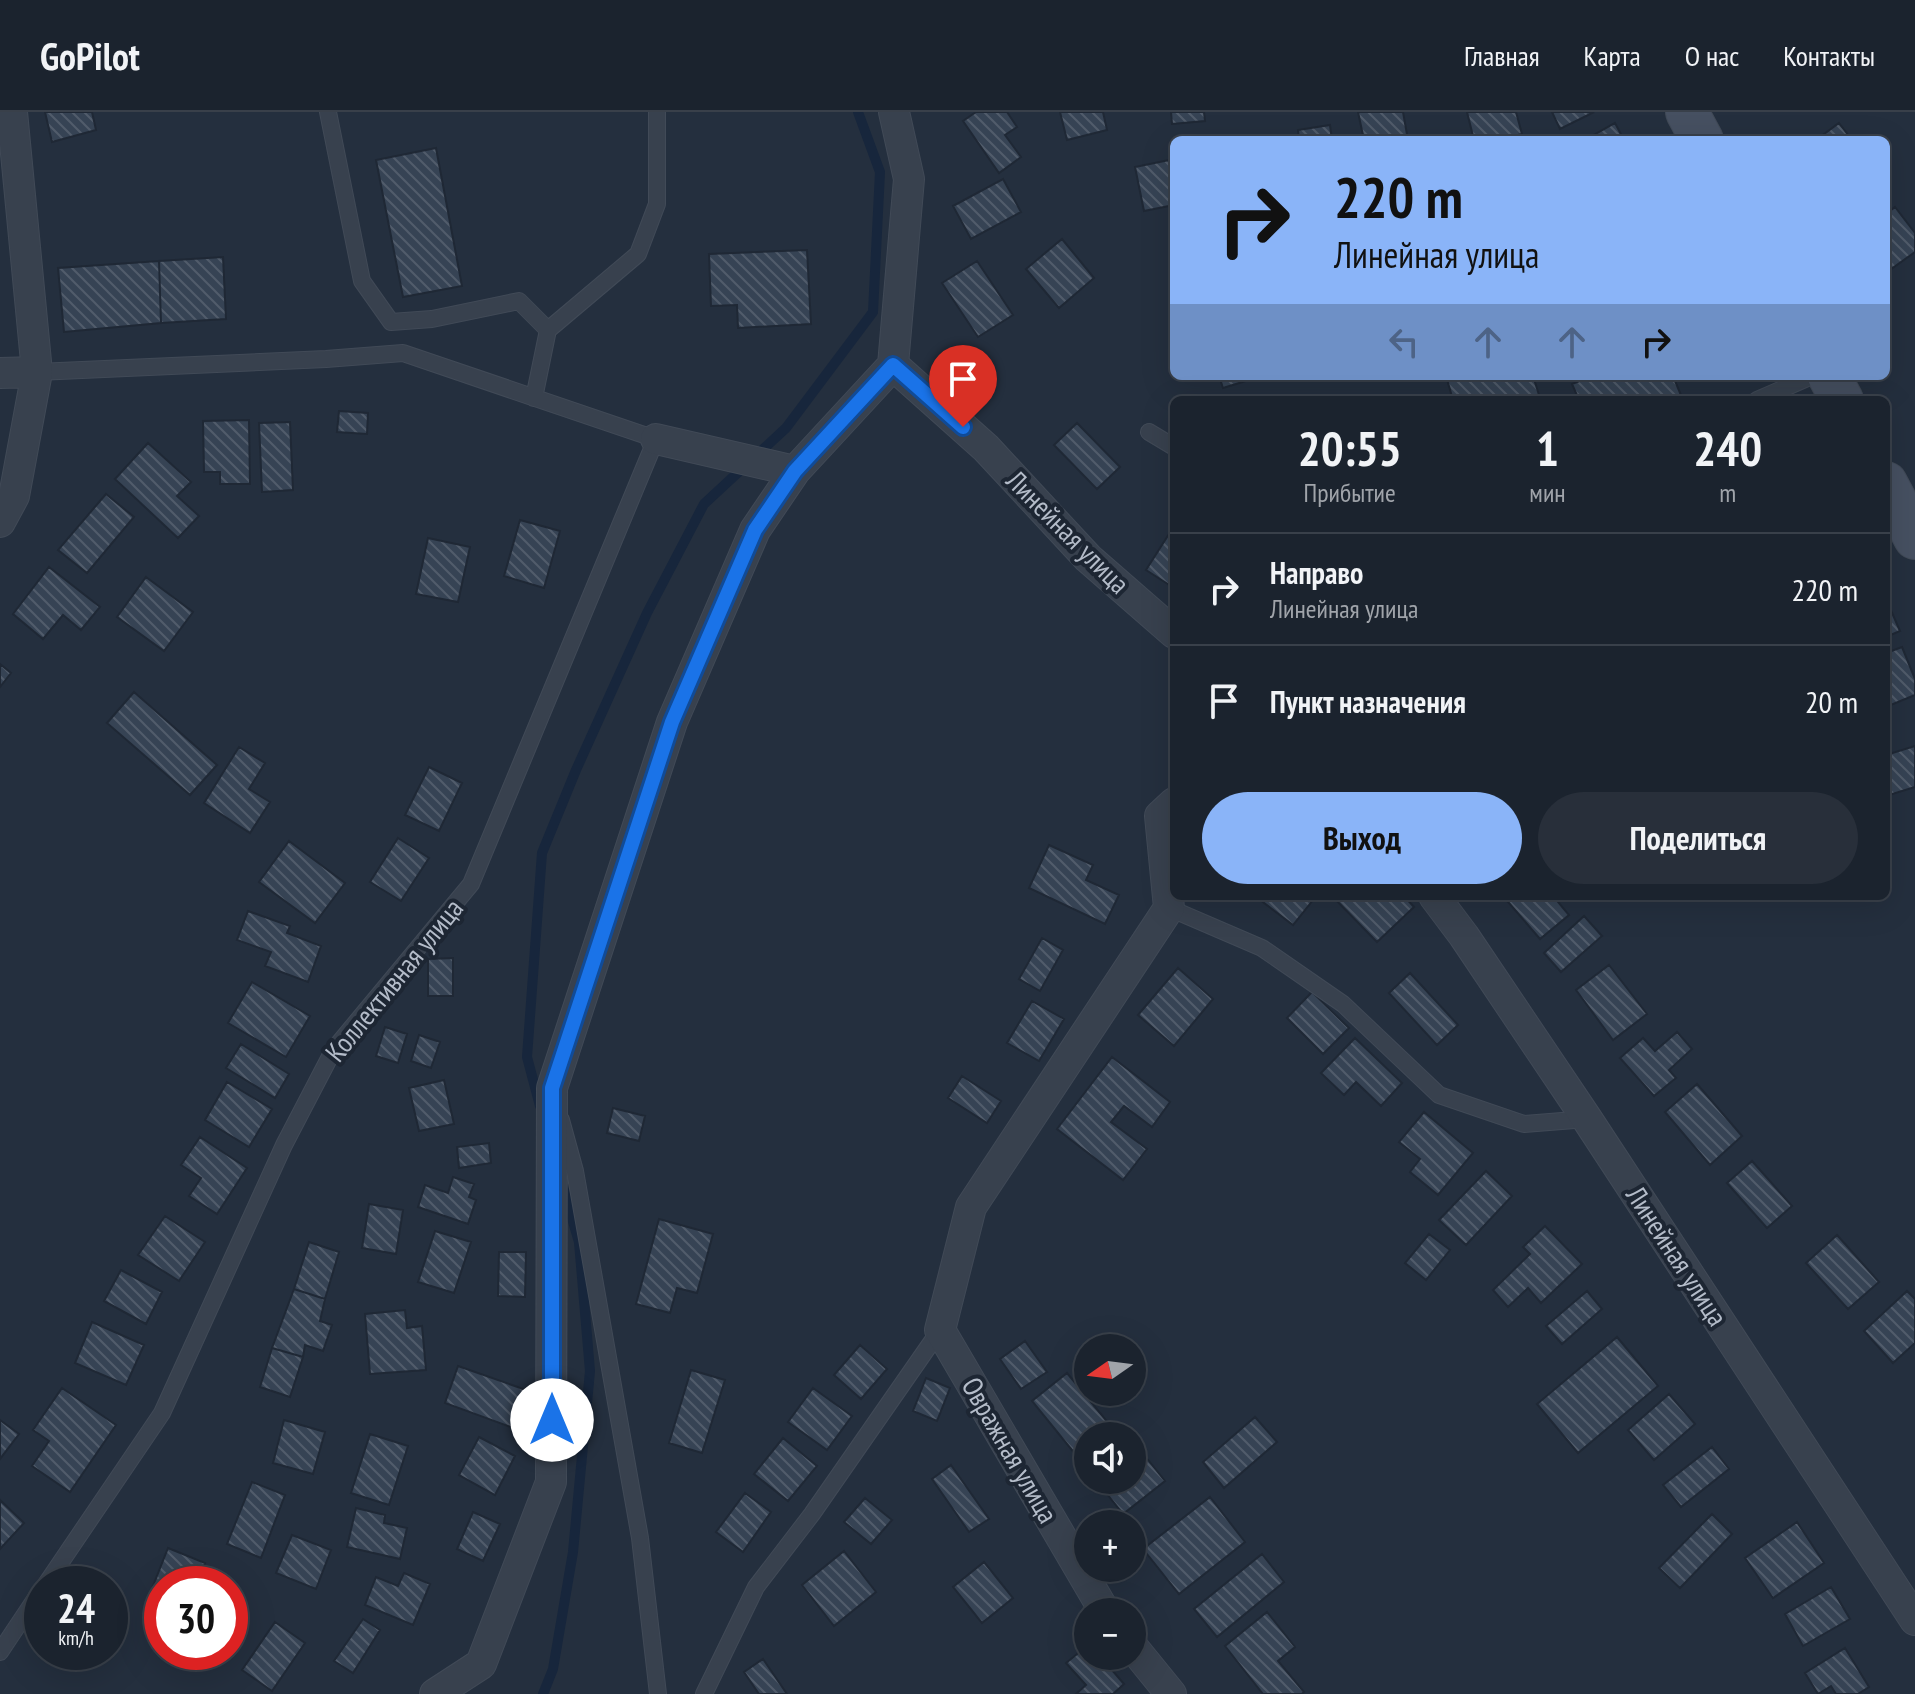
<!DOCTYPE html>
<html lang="ru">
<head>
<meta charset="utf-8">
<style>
	:root { --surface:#1b232e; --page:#282f3a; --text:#f1f3f6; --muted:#a0a4aa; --line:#39404a; --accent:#8ab4f8 }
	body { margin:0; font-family:"PT Sans Narrow",sans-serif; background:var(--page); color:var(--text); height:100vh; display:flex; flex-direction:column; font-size:30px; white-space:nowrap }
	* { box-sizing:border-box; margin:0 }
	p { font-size:26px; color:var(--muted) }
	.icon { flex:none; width:44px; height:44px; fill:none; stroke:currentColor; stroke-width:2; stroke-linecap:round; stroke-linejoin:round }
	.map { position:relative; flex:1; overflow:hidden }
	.sheet { position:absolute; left:1170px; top:284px; width:720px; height:504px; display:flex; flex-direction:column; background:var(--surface); border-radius:12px; box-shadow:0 8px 32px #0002,0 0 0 2px var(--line) }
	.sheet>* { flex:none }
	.banner { position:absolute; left:1170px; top:24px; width:720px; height:244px; border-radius:12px; box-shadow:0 8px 32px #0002,0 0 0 2px var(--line); background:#8ab4f8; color:#111; overflow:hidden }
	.needle { width:52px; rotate:256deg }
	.controls { position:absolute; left:1074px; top:1222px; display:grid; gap:16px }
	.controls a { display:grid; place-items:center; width:72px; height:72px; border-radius:50%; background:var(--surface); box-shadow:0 8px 32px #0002,0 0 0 2px var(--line); font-size:40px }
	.speed { position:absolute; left:24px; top:1454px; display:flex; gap:16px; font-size:40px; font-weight:700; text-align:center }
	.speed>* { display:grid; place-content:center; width:104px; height:104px; border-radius:50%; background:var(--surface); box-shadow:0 8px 32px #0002,0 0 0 2px var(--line); line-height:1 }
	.speed small { font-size:20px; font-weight:400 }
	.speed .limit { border:12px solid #d22; background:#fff; color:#111 }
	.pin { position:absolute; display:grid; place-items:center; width:68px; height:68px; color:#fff; margin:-82px -34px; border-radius:50% 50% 50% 0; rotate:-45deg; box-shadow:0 0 8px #0007 }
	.pin .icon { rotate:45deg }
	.me { position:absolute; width:88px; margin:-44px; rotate:0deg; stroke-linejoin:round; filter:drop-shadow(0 0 6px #0008) }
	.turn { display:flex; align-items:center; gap:28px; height:168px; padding:0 32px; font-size:36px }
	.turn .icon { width:104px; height:104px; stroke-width:2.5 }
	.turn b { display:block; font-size:56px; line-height:68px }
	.lanes { display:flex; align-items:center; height:76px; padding:0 32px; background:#0003; justify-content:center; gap:40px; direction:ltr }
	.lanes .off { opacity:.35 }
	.eta { display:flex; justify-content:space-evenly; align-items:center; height:136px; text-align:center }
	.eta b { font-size:48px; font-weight:800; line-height:56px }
	.action { display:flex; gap:16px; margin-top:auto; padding:16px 32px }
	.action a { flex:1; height:92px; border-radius:48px; background:var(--accent); color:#111; font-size:32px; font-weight:800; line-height:92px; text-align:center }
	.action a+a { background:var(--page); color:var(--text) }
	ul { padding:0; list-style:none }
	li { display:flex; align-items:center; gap:24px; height:112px; padding:0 32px; border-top:2px solid var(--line) }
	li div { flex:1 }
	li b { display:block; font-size:30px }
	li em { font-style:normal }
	header { display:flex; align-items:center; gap:48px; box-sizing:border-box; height:112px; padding:0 40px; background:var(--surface); border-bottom:2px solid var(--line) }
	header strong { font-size:38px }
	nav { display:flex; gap:44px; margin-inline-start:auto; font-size:28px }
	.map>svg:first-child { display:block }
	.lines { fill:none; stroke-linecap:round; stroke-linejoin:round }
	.stream { stroke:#17263c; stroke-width:10 }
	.building { fill:url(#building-back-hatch); stroke:#1f2835; stroke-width:2 }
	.lane-casing { stroke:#414a57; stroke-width:18 }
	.street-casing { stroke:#414a57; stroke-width:32 }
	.secondary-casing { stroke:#414a57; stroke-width:44 }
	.lane { stroke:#38414e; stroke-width:16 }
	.street { stroke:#38414e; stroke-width:30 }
	.secondary { stroke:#465061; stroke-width:42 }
	.route-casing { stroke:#114b97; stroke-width:20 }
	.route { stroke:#1a73e8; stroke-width:14 }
	.labels { text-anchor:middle; stroke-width:8; stroke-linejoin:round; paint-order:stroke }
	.street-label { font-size:28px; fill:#b4bcc9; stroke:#1d2633 }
</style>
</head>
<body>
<header>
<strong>GoPilot</strong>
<nav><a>Главная</a><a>Карта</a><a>О нас</a><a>Контакты</a></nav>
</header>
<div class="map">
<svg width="1915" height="1582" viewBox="0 0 1915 1582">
	<defs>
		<pattern id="building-back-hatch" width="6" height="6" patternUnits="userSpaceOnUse" patternTransform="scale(2)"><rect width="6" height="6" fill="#364354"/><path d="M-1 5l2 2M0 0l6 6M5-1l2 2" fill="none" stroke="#515c6b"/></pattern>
	</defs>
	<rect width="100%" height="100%" fill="#242f3e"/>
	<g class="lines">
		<path class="stream" d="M540,994L527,945L542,741L576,658L647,501L704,392L786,316L873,200L880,60L858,0
			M543,1582L553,1557L573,1440L590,1259L579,1130L563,1075"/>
	</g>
	<path class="building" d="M45,0H92L96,18L52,30Z
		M976,0H1007L1017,15L1005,23L1021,45L999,61L963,9Z
		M1060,0H1103L1107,18L1067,28Z
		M1171,0H1204L1205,9L1172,12Z
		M1358,0H1403L1408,28H1364Z
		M1467,0H1516L1522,22L1497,28H1474Z
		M1552,0H1594L1560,17Z
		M1615,11L1624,28H1585Z
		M1839,11L1852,28H1816Z
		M1330,13L1332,28H1299L1298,18Z
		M436,36L462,174L403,185L376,48Z
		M1174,47V93L1144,99L1135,55Z
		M1003,67L1021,100L971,127L953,94Z
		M1895,95L1915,121V140L1887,160L1886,102Z
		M1062,127L1094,166L1059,196L1026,157Z
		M807,138L811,212L738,216L737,193L711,194L709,142Z
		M223,145L226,207L161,211L159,149Z
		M159,149L161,211L64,220L58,156Z
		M977,149L1013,203L978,225L942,171Z
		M1219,264H1262L1223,276Z
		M1446,264H1533L1540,286L1531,288H1453Z
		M1592,264H1673L1683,288H1579L1572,272Z
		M339,299L368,301L367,322L337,320Z
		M249,308L250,372H220V360H204L203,309Z
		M290,310L293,378L262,380L259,311Z
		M1077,311L1120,355L1097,377L1054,333Z
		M148,331L191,370L177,384L199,404L178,426L115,367Z
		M106,382L134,405L87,461L58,438Z
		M520,408L560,419L544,476L504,464Z
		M1169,422L1174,426V476L1146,458Z
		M428,426L470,435L458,490L416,482Z
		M49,455L100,495L81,518L63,503L43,527L13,502Z
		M146,465L193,500L164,539L117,505Z
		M1886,487L1900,519L1886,525Z
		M1902,535L1915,567V583L1886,595V541Z
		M0,552L11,561L0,575Z
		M134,580L217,653L190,683L107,611Z
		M1915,634V675L1886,684V643Z
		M239,635L265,651L249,677L270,690L250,721L204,691Z
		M429,655L462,671L439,719L405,703Z
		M398,726L429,746L401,789L370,770Z
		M289,729L345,771L315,811L259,770Z
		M1049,733L1093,753L1086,768L1119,783L1105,812L1029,776Z
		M1255,784H1308L1313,788L1293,813Z
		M1404,784L1414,795L1377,830L1333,785Z
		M1503,784H1553L1569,803L1540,827Z
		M248,799L290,814L287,821L321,834L308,870L265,854L271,840L237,828Z
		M1584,804L1602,824L1561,860L1544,841Z
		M1042,826L1063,838L1040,879L1019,867Z
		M453,846V884H428V847Z
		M1609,853L1647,902L1613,928L1576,878Z
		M1178,856L1213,887L1174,934L1138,903Z
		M1410,861L1458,913L1437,933L1389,881Z
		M252,870L310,904L286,945L228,911Z
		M1312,880L1349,916L1323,942L1287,906Z
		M1032,889L1064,907L1039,949L1007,931Z
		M385,915L407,922L398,951L376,944Z
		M1677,920L1692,937L1669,958L1676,966L1654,984L1620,946L1643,926L1655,939Z
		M419,923L440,930L431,956L411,949Z
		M1355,926L1402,971L1381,994L1356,970L1344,983L1321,961Z
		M241,932L289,962L275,986L226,956Z
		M1112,945L1170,990L1152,1015L1124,994L1111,1010L1147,1037L1123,1068L1057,1017Z
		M962,964L1001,989L987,1011L948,986Z
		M444,968L454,1012L419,1019L409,976Z
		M227,970L272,997L249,1035L205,1008Z
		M1697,972L1742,1024L1710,1053L1665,1000Z
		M613,996L645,1004L639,1029L607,1021Z
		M1424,1000L1473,1041L1438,1083L1410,1060L1420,1047L1399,1030Z
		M200,1025L247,1056L217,1102L189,1084L201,1066L181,1053Z
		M489,1031L491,1051L459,1056L457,1035Z
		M1752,1049L1792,1094L1767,1116L1727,1071Z
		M1486,1059L1512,1084L1466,1133L1439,1108Z
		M453,1065L474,1072L469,1085L476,1088L468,1112L418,1095L425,1073L448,1081Z
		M369,1092L403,1098L396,1142L362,1136Z
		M165,1104L205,1130L179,1169L138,1143Z
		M659,1107L713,1122L697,1181L677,1176L670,1201L636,1192Z
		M1545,1114L1582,1152L1541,1191L1528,1176L1508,1195L1493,1178L1530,1142L1523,1135Z
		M435,1119L471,1130L454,1181L418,1170Z
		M1429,1122L1450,1138L1426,1168L1405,1151Z
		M1837,1123L1879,1170L1848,1197L1806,1151Z
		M309,1130L339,1140L325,1187L294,1177Z
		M499,1140H526L525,1185L498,1184Z
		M121,1158L162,1180L146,1212L104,1189Z
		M294,1177L325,1187L320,1209L332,1213L323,1239L305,1233L303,1245L272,1236Z
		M1587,1179L1602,1197L1562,1232L1546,1214Z
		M1907,1179L1915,1187V1231L1893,1251L1864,1219Z
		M405,1198L407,1216L422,1214L426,1258L370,1262L365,1202Z
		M92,1210L144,1233L126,1273L75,1251Z
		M1617,1225L1658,1274L1578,1341L1537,1292Z
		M1025,1229L1047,1260L1021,1277L1000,1247Z
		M860,1233L887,1257L861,1287L834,1263Z
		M272,1236L303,1245L290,1285L260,1275Z
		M458,1254L532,1280L519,1318L445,1291Z
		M691,1258L725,1268L702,1341L669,1331Z
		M1067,1261L1115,1319L1109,1324H1088V1341L1080,1348L1032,1289Z
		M926,1266L950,1276L937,1309L913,1299Z
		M62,1276L116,1313L70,1380L32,1354L49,1329L33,1318Z
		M813,1276L852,1304L827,1338L788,1310Z
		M1669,1282L1695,1312L1654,1348L1628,1318Z
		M1255,1305L1277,1330L1224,1376L1203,1350Z
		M0,1308L19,1322L0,1347Z
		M284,1308L325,1320L313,1362L273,1351Z
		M370,1322L408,1334L389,1393L351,1381Z
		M479,1325L515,1344L495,1383L459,1363Z
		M783,1326L817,1354L788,1389L754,1362Z
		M1133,1329L1165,1369L1123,1402L1096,1368H1132Z
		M1712,1335L1729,1357L1681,1395L1663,1373Z
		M951,1353L989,1407L969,1420L932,1367Z
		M252,1370L285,1383L261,1446L227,1432Z
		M745,1381L771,1400L743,1440L716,1420Z
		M1210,1385L1245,1430L1179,1482L1143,1437Z
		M865,1386L892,1408L871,1432L844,1410Z
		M0,1388L24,1411L0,1437Z
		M356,1396L385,1403L384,1411L407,1416L400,1447L347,1435Z
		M473,1400L500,1412L483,1449L457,1437Z
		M1712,1402L1732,1422L1680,1476L1659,1456Z
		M1797,1410L1824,1451L1773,1486L1745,1446Z
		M292,1423L331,1438L316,1477L276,1461Z
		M168,1436L205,1451L197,1472H162V1484L151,1479Z
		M844,1439L876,1480L834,1514L802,1473Z
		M1262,1442L1284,1470L1217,1525L1194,1497Z
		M984,1450L1013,1486L982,1511L953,1475Z
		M404,1461L430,1472L413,1513L365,1493L376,1465L398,1474Z
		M1831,1475L1850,1507L1803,1534L1785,1502Z
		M1267,1500L1295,1535L1278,1549L1304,1580L1302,1582H1263L1225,1534Z
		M363,1507L380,1518L353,1561L334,1549Z
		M275,1510L305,1531L272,1579L242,1558Z
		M1088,1533V1544H1100L1124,1572L1113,1582H1076L1086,1573L1066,1551Z
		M1845,1536L1869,1575L1858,1582H1836L1831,1574L1818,1582L1805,1561Z
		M763,1547L787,1582H759L744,1560Z"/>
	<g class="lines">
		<g class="lane-casing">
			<path id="lane" d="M328,0L362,169L391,210L432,207L519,189L548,218
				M37,260L326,247L403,241L656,327L471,772L334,937L284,1033L162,1301L46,1472
				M534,286L548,218L638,142L657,92V0
				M1757,288L1812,264
				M1149,320L1174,335
				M1169,796L1262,836L1343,892L1439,983L1524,1012L1587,1007
				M561,1008L575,1059L640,1426L658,1582
				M0,1540L42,1477
				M704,1582L756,1475L812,1402L940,1218"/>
		</g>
		<g class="street-casing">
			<path id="street" d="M893,253L986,336L1088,446L1174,521
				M0,261L37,260
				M656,327L795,359
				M0,410L14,384L37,260L12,0
				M1434,784L1464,824L1587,1007L1915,1508
				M1105,1500L940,1218L971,1095L1169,796L1160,704L1174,691
				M1132,1534L1171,1582
				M435,1582L481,1552L551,1370L552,976L672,610L755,418L795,359L893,253L909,67L894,0"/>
		</g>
		<g class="secondary-casing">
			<path id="secondary" d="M1687,0L1702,28
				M1829,264L1842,288
				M1886,371L1915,426"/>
		</g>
		<use href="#lane" class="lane"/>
		<use href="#street" class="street"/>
		<use href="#secondary" class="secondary"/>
	</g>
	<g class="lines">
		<g class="route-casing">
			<path id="route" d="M552,1308V976L672,610L755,418L795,359L893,253L963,315"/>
		</g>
		<use href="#route" class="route"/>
	</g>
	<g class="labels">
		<g class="street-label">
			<text transform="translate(1068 420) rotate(45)" y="10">Линейная улица</text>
			<text transform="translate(394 868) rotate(-51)" y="10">Коллективная улица</text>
			<text transform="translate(1677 1144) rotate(57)" y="10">Линейная улица</text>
			<text transform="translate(1010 1338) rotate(60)" y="10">Овражная улица</text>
		</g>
	</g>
</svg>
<div class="controls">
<a><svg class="needle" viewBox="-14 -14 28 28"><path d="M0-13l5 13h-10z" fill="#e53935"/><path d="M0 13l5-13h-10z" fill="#a0a4aa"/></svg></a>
<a><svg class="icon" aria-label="sound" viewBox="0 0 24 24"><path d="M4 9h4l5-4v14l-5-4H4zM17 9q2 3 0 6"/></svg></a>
<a>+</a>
<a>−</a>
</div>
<div class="speed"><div>24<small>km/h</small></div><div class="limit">30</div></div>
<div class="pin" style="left:963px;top:315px;background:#d93025"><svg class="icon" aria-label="arrive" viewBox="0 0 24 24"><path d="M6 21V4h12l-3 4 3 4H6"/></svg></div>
<svg class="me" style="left:552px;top:1308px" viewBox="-20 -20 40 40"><circle r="19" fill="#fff"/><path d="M0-13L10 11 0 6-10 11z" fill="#1a73e8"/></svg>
<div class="banner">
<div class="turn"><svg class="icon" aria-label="right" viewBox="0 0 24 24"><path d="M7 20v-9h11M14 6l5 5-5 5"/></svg><div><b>220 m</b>Линейная улица</div></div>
<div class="lanes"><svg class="icon off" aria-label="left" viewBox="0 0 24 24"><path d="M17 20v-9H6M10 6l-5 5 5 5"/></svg><svg class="icon off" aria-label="ahead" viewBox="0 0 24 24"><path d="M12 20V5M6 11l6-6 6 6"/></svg><svg class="icon off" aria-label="ahead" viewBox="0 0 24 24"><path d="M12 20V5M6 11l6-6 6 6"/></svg><svg class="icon" aria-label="right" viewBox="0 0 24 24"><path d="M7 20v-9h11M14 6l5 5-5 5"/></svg></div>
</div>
<section class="sheet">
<div class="eta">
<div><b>20:55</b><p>Прибытие</p></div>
<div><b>1</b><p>мин</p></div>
<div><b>240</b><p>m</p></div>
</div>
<ul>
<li><svg class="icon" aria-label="right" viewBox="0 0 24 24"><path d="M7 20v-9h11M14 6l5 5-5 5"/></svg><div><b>Направо</b><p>Линейная улица</p></div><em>220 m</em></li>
<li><svg class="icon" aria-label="arrive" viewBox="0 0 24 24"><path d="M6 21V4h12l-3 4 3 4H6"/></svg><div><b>Пункт назначения</b></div><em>20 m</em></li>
</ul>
<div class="action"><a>Выход</a><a>Поделиться</a></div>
</section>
</div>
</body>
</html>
